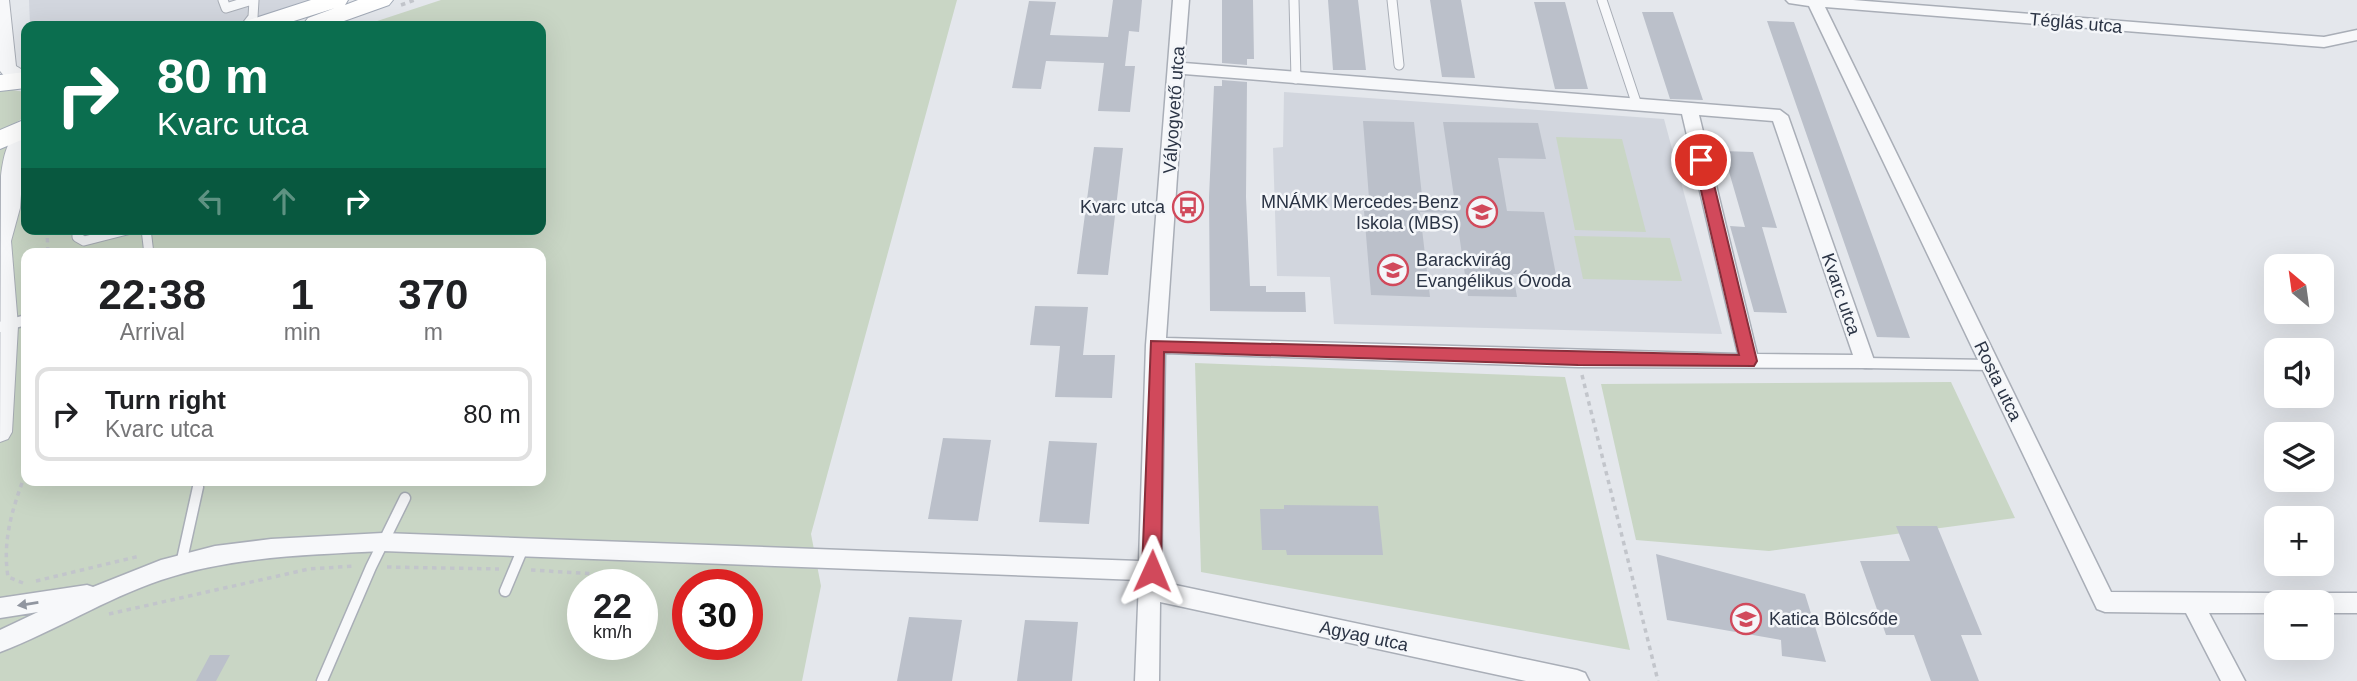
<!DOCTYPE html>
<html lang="en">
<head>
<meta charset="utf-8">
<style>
	:root { --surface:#fff; --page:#f2f2f2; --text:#202124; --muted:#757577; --line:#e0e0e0 }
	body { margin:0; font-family:Helvetica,sans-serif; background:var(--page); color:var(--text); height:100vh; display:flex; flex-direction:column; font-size:26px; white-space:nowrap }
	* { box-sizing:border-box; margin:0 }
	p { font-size:23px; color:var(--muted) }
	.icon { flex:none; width:38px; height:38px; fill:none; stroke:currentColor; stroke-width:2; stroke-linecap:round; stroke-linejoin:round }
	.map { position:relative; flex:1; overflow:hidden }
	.sheet { position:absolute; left:21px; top:248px; width:525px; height:238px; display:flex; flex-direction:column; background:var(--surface); border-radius:14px; box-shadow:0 7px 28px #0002 }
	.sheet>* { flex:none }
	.hud { position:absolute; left:21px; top:21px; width:525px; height:214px; border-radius:14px; box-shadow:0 7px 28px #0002; background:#0b6e4f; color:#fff; overflow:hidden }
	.needle { width:46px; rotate:331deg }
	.buttons { position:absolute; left:2264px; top:254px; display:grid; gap:14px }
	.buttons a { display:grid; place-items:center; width:70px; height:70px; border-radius:14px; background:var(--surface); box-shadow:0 7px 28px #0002; font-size:35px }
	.speed { position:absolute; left:567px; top:569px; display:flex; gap:14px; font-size:35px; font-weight:700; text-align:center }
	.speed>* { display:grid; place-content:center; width:91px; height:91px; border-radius:50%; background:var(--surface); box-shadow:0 7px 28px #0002; line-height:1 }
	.speed small { font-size:18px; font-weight:400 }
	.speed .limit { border:10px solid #d22; background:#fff; color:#111 }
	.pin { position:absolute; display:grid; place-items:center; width:60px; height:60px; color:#fff; margin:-30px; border:4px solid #fff; border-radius:50%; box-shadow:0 2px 7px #0007 }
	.me { position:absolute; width:77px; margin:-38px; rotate:1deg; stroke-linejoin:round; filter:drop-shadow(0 0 5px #0008) }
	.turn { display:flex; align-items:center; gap:24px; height:147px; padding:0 21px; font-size:32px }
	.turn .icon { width:91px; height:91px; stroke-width:2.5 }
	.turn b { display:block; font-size:49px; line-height:60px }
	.lanes { display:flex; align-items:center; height:66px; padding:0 21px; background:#0003; justify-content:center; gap:35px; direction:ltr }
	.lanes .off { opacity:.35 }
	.eta { display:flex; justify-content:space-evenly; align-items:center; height:119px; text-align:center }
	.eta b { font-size:42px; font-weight:800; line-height:49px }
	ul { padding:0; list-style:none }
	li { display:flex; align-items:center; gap:21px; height:94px; margin:0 14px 10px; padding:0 7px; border:4px solid var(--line); border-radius:14px }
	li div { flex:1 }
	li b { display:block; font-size:26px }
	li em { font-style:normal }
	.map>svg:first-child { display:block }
	.built { fill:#d2d6de }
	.green { fill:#c9d6c5; fill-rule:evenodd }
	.building { fill:#bbc0ca }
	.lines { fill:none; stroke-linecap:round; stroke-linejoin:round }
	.service-far1-casing { stroke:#a9aeb7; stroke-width:11 }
	.service-casing { stroke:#a9aeb7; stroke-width:13 }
	.minor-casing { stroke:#a9aeb7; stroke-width:3 }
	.tertiary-casing { stroke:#a9aeb7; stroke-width:2 }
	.primary-casing { stroke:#a3abb8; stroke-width:2 }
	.path { stroke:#c2c5cb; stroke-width:3.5; stroke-dasharray:4.5 4.5; stroke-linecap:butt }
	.service-far1 { stroke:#f7f8fa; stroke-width:9 }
	.service { stroke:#f7f8fa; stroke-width:10 }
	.minor { fill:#f7f8fa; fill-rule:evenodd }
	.tertiary { fill:#f7f8fa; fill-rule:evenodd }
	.primary { fill:#fff; fill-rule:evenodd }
	.oneway { fill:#9196a0 }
	.route { fill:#d1495b; stroke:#882f3b; stroke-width:2 }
	.labels { text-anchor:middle; stroke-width:5; stroke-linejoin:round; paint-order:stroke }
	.street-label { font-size:18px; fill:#2b3445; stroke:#f4f6f9 }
	.poi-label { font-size:18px; fill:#2b3445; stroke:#f4f6f9; text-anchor:end }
</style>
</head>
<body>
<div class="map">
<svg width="2357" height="681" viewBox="0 0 2357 681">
	<rect width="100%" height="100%" fill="#e4e7ec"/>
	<path class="built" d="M29,0H321L237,26H30Z
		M1284,92L1664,119L1722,334L1334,324L1330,277L1277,276L1273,148L1283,147Z"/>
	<path class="green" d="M441,0H957L811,534L821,586L802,681H0V142L26,134V229H541V26H362ZM26,254H541V481H26ZM583,584H642V644H583ZM688,584H747V644H688Z
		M12,90L26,92V116L0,133V91Z
		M1556,137L1622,139L1646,232L1575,230Z
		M1574,236L1670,238L1682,281L1583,279Z
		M1195,363L1565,377L1630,650L1201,572Z
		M1951,382L2015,518L1769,551L1636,540L1601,384Z"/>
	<path class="building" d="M1113,0H1142L1139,32L1129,31L1125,66H1135L1130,112L1098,111L1104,63L1046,61L1041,89L1012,88L1029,1L1056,2L1050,35L1108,37Z
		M1222,0H1253L1254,59H1247V65L1222,63Z
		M1328,0H1358L1366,70H1333Z
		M1430,0H1461L1475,78L1442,77Z
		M1534,2H1565L1588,89H1555Z
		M1642,12H1673L1703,100L1670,99Z
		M1767,21L1794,22L1910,338L1877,337Z
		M1222,80L1247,82L1246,197L1250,286H1266V292H1305L1306,312L1210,311L1209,197L1214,86H1222Z
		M1363,121L1414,122L1422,196L1454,197L1443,122L1538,123L1546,159L1498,158L1507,211L1544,212L1556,275L1513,274L1517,297L1468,296L1456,213L1420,212L1430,297L1371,295L1364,211H1370Z
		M1094,147L1123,148L1108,275L1077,274Z
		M1723,151L1753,152L1777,228L1762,227L1787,313L1754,312L1730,226L1745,227Z
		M1035,306L1088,307L1083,355H1115L1112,398L1055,397L1060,346L1030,345Z
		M943,438L991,440L978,521L928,519Z
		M1049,441L1097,443L1089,524L1039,522Z
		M1284,505L1378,506L1383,555H1287L1286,550H1262L1260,509H1284Z
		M1896,526H1937L1982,635H1961L1979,681H1931L1914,635H1886L1860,561H1910Z
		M1656,554L1805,594L1826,662L1782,656L1781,640L1667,620Z
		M909,617L962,620L952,681H897Z
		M1025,620L1078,622L1072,681H1017Z
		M210,655H230L216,681H196Z"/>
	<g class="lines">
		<g class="service-far1-casing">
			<path id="service-far1" d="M223,0L226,8L252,0
				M1294,0L1296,79
				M1392,0L1399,65
				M1602,0L1637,105
				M246,26L253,17L254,0
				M77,229V237L84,241L131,229
				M146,229L149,254"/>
		</g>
		<g class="service-casing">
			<path id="service" d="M0,327L26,320
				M1865,363L1990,365
				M181,564L198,487
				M505,591L523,548
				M322,681L371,567L405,498"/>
		</g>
		<g class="minor-casing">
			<path id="minor" d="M1173,0H1189L1184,63L1780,110L1788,116L1875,363L1872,368L1578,367L1165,353L1161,582L1577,670L1585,673L1589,681H1526L1160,602L1159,681H1135L1139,580L383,551C309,555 232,556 161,580C105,599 55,631 0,652V630L38,612L0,618V598L87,585L93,587L161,560L215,546L271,539L383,533L1139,561L1146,345ZM1184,74L1682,114L1738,354L1166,338ZM1699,115L1773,121L1853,355L1757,354Z
				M1786,0H1853L2324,37L2357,30V40L2324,47L1825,7L2111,592L2277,593L2285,596L2288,602H2277V613H2209L2245,681H2221L2186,613L2105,612L2097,609L1809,6L1789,3Z
				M2322,593H2357V613H2322V602H2311L2314,596Z"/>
		</g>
		<g class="tertiary-casing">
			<path id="tertiary" d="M0,0H9L16,66L26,72V85L5,77L0,71Z
				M26,127L20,208L11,241L18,326L12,432L8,439L0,442L1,176C3,159 7,133 26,127Z"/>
		</g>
		<g class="primary-casing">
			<path id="primary" d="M311,0H348L345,5L358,0H393L389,5L330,26H306L304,23L308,18L335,8L278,26H242L246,21Z
				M26,72V88L0,91V75Z
				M26,119V138L0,149V130Z"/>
		</g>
		<path class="path" d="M401,5L415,0
			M47,229L48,254
			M1582,375L1658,681
			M387,567L499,569
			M531,570L612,575
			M36,581L140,556
			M23,583L8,577C2,539 13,507 26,472
			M109,614L309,569L355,566"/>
		<use href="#service-far1" class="service-far1"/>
		<use href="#service" class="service"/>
		<use href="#minor" class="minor"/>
		<use href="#tertiary" class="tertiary"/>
		<use href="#primary" class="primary"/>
	</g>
	<defs><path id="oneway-solid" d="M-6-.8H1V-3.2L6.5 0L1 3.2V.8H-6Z" transform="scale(1.75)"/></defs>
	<use class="oneway" href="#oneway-solid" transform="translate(28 604) rotate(171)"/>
	<path class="route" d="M1701,155L1708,160L1757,361L1754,366L1578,365L1164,352L1161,571L1158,577L1152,579L1145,577L1142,571L1151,341L1739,355L1694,160Z"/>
	<defs>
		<g id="bus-ring" transform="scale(1.575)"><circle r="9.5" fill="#f4f6f9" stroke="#d1495b" stroke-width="1.5"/><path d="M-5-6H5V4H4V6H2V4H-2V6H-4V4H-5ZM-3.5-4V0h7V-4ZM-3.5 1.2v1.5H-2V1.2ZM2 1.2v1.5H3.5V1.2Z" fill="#d1495b"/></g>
		<g id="school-ring" transform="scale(1.575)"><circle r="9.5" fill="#f4f6f9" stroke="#d1495b" stroke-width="1.5"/><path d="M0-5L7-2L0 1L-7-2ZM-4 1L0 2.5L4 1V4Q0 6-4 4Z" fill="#d1495b"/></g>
	</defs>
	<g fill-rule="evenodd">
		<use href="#bus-ring" x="1188" y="207"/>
		<use href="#school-ring" x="1482" y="212"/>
		<use href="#school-ring" x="1393" y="270"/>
		<use href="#school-ring" x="1746" y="619"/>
	</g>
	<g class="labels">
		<g class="street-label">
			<text transform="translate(2076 23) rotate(5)" y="6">Téglás utca</text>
			<text transform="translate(1174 110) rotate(-86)" y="6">Vályogvető utca</text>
			<text transform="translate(1841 294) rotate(71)" y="6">Kvarc utca</text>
			<text transform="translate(1998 381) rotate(64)" y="6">Rosta utca</text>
			<text transform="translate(1364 636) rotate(12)" y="6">Agyag utca</text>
		</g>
		<g class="poi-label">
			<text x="1459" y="208">MNÁMK Mercedes-Benz<tspan x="1459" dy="21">Iskola (MBS)</tspan></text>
			<text x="1165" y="213">Kvarc utca</text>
			<text x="1416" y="266" text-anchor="start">Barackvirág<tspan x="1416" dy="21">Evangélikus Óvoda</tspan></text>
			<text x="1769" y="625" text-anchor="start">Katica Bölcsőde</text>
		</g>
	</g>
</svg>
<div class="buttons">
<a><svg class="needle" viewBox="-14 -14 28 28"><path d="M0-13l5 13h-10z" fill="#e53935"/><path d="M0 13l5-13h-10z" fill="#757577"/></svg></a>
<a><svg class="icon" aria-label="sound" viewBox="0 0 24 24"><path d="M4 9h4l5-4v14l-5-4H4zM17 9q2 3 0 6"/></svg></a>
<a><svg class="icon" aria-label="layers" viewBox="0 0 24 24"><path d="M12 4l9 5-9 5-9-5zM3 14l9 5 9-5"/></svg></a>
<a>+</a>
<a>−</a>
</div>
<div class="speed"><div>22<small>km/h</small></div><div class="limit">30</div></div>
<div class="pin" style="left:1701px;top:160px;background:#d93025"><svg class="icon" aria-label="arrive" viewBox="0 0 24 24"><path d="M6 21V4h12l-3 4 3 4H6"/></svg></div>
<svg class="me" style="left:1152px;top:571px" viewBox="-20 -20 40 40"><path d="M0-17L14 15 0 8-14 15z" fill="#d1495b" stroke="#fff" stroke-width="4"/></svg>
<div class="hud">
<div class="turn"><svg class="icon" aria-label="right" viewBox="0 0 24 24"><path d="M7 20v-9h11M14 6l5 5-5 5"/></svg><div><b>80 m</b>Kvarc utca</div></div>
<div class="lanes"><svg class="icon off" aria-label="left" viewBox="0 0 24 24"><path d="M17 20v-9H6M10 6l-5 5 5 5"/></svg><svg class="icon off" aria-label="ahead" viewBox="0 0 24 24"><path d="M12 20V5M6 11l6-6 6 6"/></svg><svg class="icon" aria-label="right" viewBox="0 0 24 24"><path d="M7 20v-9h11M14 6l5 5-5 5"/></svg></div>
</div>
<section class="sheet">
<div class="eta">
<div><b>22:38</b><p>Arrival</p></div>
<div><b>1</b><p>min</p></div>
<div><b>370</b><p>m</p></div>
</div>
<ul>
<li><svg class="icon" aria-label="right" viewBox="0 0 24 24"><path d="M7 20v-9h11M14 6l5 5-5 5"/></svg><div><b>Turn right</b><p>Kvarc utca</p></div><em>80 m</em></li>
</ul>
</section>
</div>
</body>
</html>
